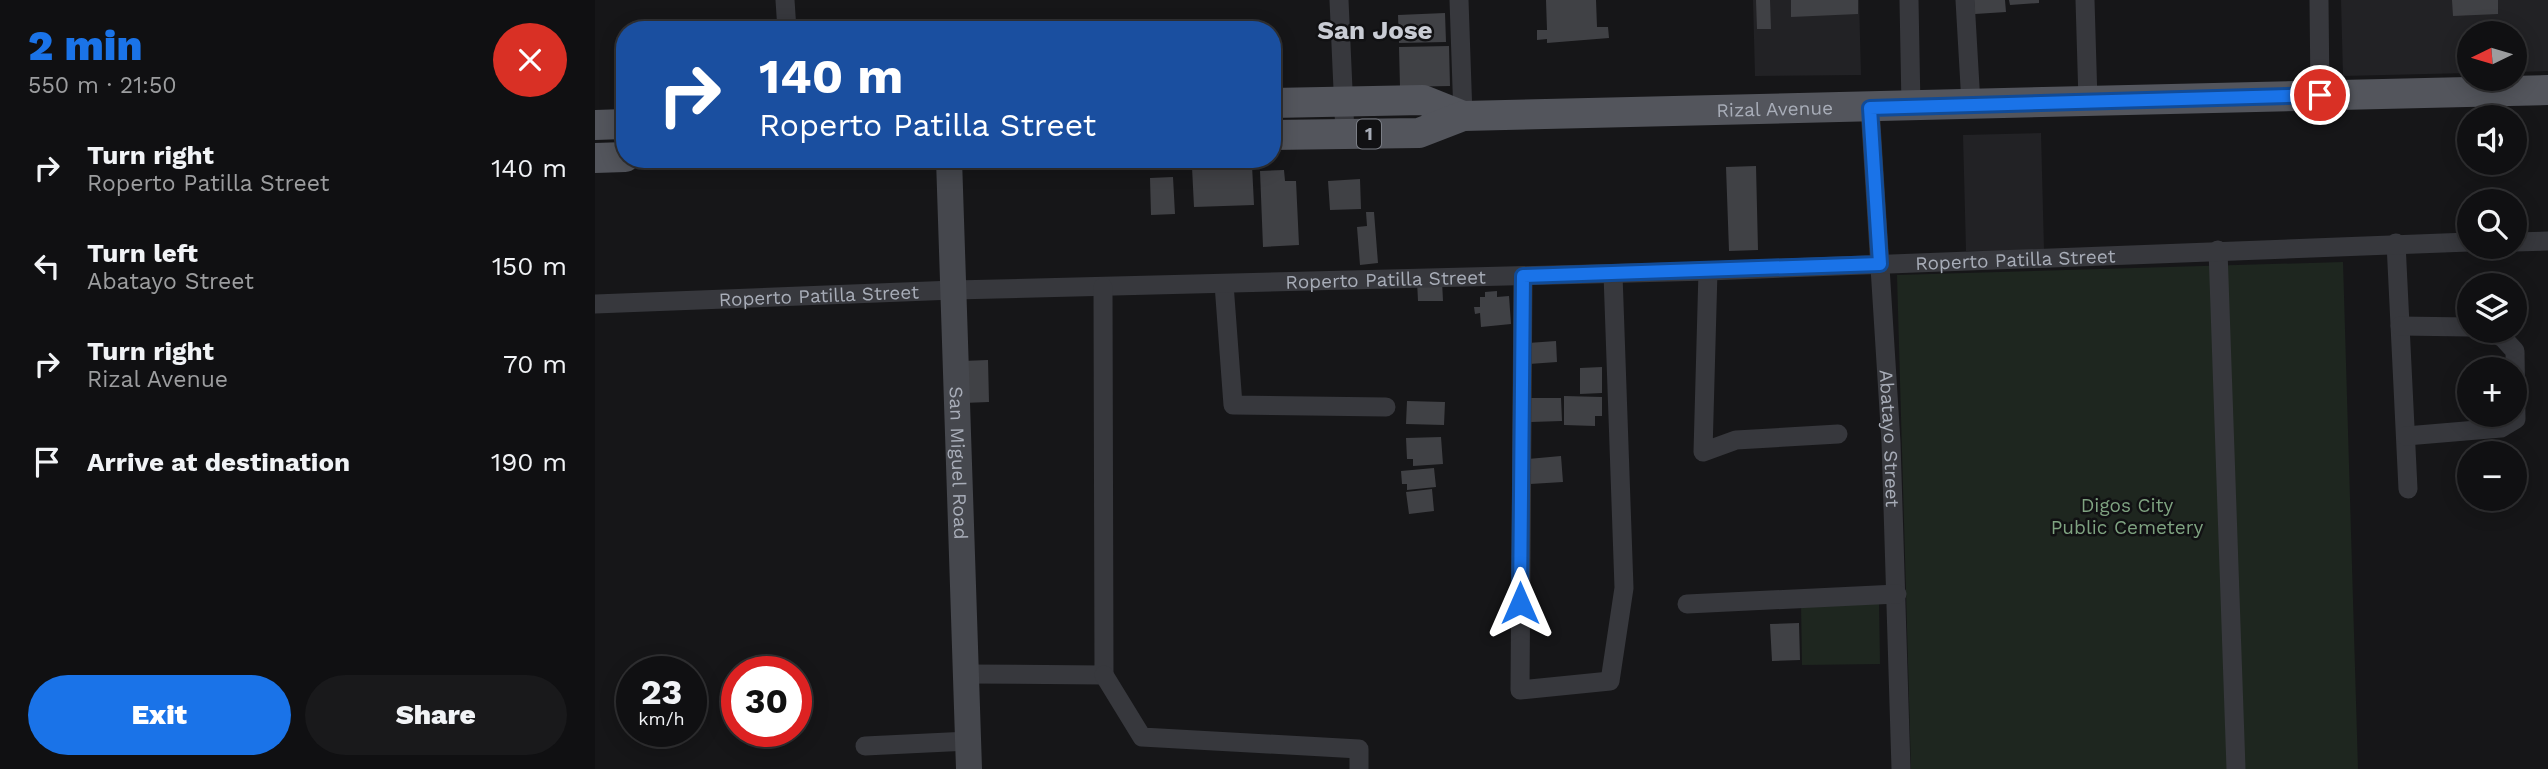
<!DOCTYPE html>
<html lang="en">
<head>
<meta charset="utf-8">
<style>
	:root { --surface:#101012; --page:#19191b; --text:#f1f3f6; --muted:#9c9d9f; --line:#303032; --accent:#1a73e8 }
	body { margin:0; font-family:"Work Sans",sans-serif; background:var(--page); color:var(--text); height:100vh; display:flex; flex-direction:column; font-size:26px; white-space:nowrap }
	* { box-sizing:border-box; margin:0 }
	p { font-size:23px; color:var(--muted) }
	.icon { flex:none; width:38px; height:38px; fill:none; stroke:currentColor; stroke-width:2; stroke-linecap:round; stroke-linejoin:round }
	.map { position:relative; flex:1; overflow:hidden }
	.details { display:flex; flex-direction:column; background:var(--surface); width:595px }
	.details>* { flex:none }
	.hud { position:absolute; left:21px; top:21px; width:665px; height:147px; border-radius:28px; box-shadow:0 4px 18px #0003,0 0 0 2px var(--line); background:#1a4fa0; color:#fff; overflow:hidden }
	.needle { width:46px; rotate:265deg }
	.controls { position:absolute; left:1862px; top:21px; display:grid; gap:14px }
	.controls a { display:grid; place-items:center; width:70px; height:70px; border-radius:50%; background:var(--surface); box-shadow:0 4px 18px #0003,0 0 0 2px var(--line); font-size:35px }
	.speed { position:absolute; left:21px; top:656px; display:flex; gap:14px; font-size:35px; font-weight:700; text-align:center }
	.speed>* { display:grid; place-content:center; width:91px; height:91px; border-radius:50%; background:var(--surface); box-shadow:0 4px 18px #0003,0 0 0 2px var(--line); line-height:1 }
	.speed small { font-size:18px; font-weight:400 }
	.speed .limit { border:10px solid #d22; background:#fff; color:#111 }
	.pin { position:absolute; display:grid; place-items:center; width:60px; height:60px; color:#fff; margin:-30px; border:4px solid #fff; border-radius:50%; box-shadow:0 2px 7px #0007 }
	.me { position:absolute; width:77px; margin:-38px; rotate:0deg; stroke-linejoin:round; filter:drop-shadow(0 0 5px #0008) }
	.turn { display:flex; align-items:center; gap:24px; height:147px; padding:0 28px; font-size:32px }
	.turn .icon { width:91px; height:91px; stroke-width:2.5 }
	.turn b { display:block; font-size:49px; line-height:60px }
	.round { display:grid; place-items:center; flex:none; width:74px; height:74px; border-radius:37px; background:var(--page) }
	.head { display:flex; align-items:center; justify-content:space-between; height:119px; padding:0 28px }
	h1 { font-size:42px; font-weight:800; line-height:52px; color:var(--accent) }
	.cta { display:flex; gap:14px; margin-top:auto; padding:14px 28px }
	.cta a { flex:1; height:80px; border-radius:42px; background:var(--accent); color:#fff; font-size:28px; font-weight:800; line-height:80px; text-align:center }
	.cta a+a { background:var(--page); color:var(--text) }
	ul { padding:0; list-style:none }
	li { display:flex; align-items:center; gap:21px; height:98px; padding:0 28px }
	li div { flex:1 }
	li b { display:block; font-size:26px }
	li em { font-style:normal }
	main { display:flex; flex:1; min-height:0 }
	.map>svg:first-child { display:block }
	.built { fill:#222225 }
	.green { fill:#1e261f }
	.building { fill:#404145 }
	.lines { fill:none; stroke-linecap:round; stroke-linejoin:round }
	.street { stroke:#37383d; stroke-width:19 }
	.secondary { stroke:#45474d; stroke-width:26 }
	.primary { stroke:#53555c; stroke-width:30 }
	.route-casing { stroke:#114b97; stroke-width:18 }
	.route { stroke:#1a73e8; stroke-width:12 }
	.labels { text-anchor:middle; stroke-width:5; stroke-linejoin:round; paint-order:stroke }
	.shield { fill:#111113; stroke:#7b7e86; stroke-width:2 }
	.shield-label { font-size:18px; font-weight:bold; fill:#a8adb8 }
	.street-label { font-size:19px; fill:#a8adb8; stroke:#111113 }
	.park-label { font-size:19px; fill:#7fa381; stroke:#111113 }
	.district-label { font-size:26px; font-weight:bold; fill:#c9ccd4; stroke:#111113 }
</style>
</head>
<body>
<main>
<section class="details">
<div class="head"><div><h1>2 min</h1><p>550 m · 21:50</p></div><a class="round" style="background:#d93025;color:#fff"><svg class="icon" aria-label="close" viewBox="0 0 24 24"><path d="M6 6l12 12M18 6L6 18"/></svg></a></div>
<ul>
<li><svg class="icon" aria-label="right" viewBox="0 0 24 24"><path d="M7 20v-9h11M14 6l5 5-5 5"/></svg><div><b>Turn right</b><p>Roperto Patilla Street</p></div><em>140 m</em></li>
<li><svg class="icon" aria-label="left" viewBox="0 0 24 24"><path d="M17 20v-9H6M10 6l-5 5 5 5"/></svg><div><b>Turn left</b><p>Abatayo Street</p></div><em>150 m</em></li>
<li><svg class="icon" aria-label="right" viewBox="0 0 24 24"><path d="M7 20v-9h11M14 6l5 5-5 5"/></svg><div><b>Turn right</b><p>Rizal Avenue</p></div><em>70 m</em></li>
<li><svg class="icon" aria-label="arrive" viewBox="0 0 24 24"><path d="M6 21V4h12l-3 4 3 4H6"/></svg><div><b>Arrive at destination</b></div><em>190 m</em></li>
</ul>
<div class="cta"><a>Exit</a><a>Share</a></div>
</section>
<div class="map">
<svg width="1953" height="769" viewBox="0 0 1953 769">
	<rect width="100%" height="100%" fill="#161618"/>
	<path class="built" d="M1158,0H1264L1266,75L1160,76Z
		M1746,0H1953V71L1920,72V33H1874V73L1748,76Z
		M1446,133L1449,250L1371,251L1368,135Z"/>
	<path class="green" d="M1748,262L1763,769H1316L1302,275Z
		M1284,602L1285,664L1207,665L1206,603Z"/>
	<path class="building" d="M951,0H1001L1002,27H1013L1014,38L952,43V39L942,40V30H952Z
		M1161,0H1175L1176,29H1162Z
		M1196,0H1263V14L1196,17Z
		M1379,0H1410L1411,12L1380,14Z
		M1414,0H1444V3L1415,5Z
		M1857,0H1903V14L1858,16Z
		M850,13L851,42L804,43L803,15Z
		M854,46L855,86L805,87L804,47Z
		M657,165L659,205L599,207L597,167Z
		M1161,166L1163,250L1134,251L1131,167Z
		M689,170L690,181H701L704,245L668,247L665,171Z
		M578,177L580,214L556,215L555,178Z
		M765,179L766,209L735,210L733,181Z
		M771,212H779L783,263L765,265L762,227L772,226Z
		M822,281H847L848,301H823Z
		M902,291V297L914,296L916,324L886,327L885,313L880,314L879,307H885V297H890V292Z
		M961,341L962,362L934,364L933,343Z
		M393,360L394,402L368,403L367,361Z
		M1007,367V393L985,394V368Z
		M969,396L1007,397V416H1000V426L969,425Z
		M935,398H966L967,421L936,422Z
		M812,401L850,402L849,425L811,424Z
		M846,437L848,464L818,466V459H812L811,438Z
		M966,456L968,482L935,484L933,459Z
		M839,468L841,487L812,490V484H807L806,471Z
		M837,489L839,511L814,514L811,492Z
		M1204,623L1205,660L1177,661L1175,624Z"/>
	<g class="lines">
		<g class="street">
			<path d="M190,0L192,30"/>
			<path d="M744,0L750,134"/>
			<path d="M864,0L868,116"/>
			<path d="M1314,0L1316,107"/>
			<path d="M1370,0L1376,104"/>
			<path d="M1490,0L1493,101"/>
			<path d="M1724,0L1725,95"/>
			<path id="s1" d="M1275,108L1296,442L1306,769"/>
			<path d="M1920,242L1953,241"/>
			<path d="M1801,243L1813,489"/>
			<path d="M1623,250L1641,769"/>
			<path d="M1113,271L1108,452L1141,440L1243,434"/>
			<path d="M928,276L925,690L1015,681L1029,588L1018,274"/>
			<path d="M629,284L638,405L791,407"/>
			<path id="s2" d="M0,304L359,290L1113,271L1874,242"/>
			<path d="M1805,326L1874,327"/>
			<path d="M1811,436L1906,428L1921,419L1920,351L1908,338L1893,331"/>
			<path d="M1092,604L1302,594"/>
			<path d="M372,674L509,675L508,287"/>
			<path d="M509,675L547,737L764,749V769"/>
			<path d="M270,746L374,741"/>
		</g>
		<path class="secondary" id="s3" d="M354,159L374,769"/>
		<g class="primary">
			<path d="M677,103L828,100L868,116"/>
			<path d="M0,125L30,124"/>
			<path id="s4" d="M677,135L824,133L868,116L1953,90"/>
			<path d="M0,158L30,157"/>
		</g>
	</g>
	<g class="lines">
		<g class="route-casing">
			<path id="route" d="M925,603L928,276L1285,264L1275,108L1725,95"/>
		</g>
		<use href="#route" class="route"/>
	</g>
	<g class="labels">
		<rect class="shield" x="762" y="119.5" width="24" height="29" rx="5"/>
		<g class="shield-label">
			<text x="774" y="140">1</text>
		</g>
		<g class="street-label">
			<text dy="7" stroke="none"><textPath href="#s4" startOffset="506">Rizal Avenue</textPath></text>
			<text dy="7" stroke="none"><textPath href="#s2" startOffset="1421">Roperto Patilla Street</textPath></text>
			<text dy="7" stroke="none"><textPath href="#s2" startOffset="791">Roperto Patilla Street</textPath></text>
			<text dy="7" stroke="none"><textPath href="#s2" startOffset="224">Roperto Patilla Street</textPath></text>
			<text dy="7" stroke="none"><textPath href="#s1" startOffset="331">Abatayo Street</textPath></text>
			<text dy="7" stroke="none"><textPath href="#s3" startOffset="304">San Miguel Road</textPath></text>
		</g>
		<g class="park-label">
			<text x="1532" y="512">Digos City<tspan x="1532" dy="22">Public Cemetery</tspan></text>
		</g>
		<g class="district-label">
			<text x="780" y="39">San Jose</text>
		</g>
	</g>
</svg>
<div class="controls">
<a><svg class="needle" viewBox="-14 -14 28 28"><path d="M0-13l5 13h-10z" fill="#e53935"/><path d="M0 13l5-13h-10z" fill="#9c9d9f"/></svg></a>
<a><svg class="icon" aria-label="sound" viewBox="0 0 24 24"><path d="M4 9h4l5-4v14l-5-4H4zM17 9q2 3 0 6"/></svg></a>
<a><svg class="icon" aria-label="search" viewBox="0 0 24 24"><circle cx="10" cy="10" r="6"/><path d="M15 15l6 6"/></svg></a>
<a><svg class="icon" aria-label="layers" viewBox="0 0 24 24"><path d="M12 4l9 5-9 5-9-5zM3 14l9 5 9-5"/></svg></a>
<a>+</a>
<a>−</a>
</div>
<div class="speed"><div>23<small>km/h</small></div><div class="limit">30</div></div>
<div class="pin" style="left:1725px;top:95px;background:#d93025"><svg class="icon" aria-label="arrive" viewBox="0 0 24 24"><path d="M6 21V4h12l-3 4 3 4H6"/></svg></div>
<svg class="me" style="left:925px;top:603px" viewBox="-20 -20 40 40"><path d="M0-17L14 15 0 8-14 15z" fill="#1a73e8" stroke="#fff" stroke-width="4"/></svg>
<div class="hud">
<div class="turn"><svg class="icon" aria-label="right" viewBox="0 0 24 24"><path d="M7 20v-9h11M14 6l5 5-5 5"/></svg><div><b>140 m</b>Roperto Patilla Street</div></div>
</div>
</div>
</main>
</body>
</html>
